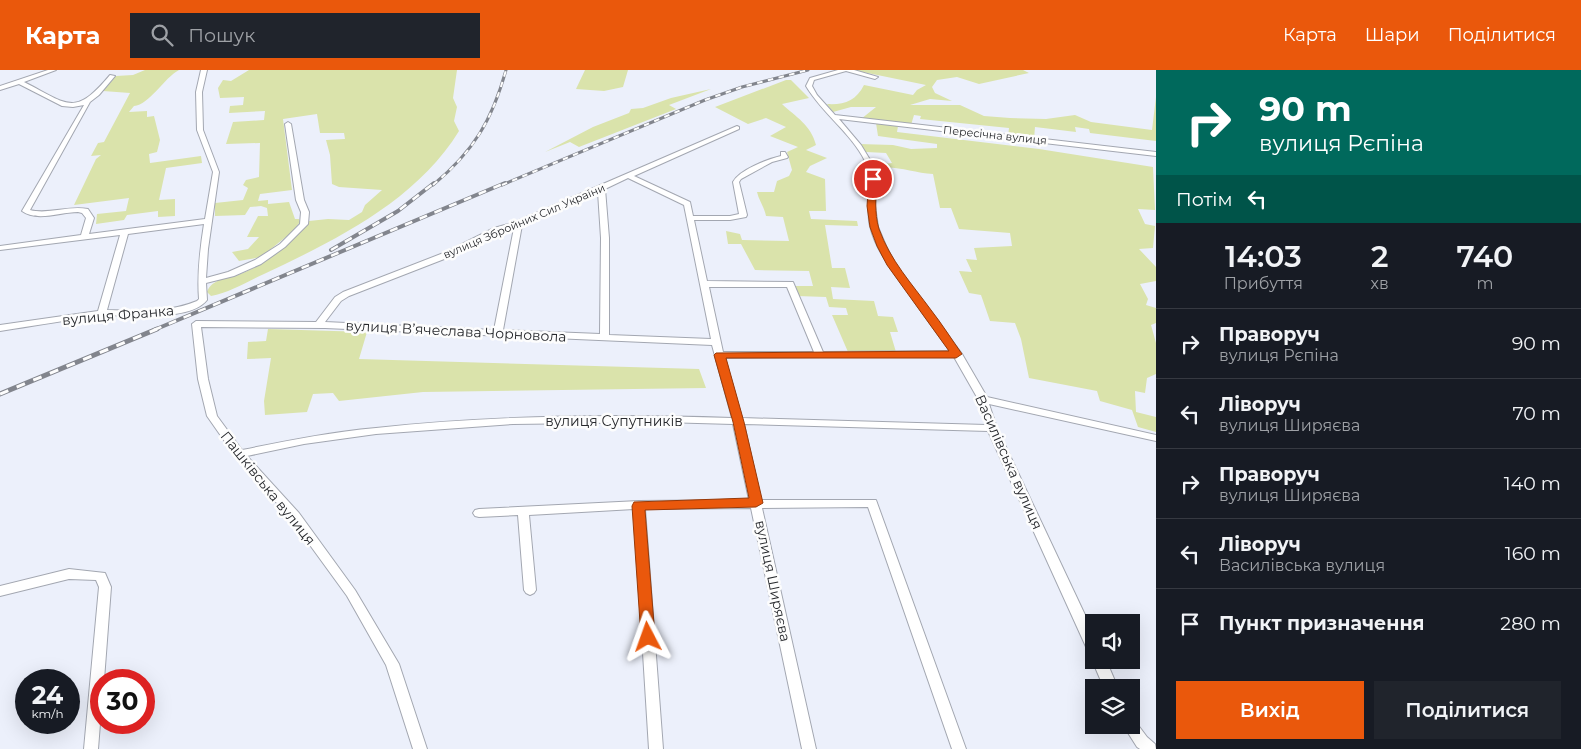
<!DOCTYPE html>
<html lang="uk">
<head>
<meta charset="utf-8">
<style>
	:root { --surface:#171b24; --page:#20242c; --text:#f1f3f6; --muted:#9ea1a6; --line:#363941; --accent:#ea580c }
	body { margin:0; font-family:Montserrat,sans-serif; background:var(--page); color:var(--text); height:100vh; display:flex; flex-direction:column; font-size:19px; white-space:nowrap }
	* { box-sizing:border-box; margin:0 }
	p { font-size:16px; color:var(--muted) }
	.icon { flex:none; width:28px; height:28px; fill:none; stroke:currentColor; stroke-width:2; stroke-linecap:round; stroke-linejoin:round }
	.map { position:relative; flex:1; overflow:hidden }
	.panel { display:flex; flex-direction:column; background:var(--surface); width:425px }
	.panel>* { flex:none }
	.top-card { background:#00695c; color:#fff; overflow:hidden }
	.tools { position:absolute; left:1085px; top:544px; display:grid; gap:10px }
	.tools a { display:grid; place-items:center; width:55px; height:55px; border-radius:0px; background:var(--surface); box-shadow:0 5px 20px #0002; font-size:25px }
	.speed { position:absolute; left:15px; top:599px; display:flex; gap:10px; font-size:25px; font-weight:700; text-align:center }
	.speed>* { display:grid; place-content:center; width:65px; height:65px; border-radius:50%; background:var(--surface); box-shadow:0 5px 20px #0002; line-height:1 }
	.speed small { font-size:12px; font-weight:400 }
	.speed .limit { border:8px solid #d22; background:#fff; color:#111 }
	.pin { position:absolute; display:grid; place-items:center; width:42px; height:42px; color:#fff; margin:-21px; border:2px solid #fff; border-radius:50%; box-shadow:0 1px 5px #0007 }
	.me { position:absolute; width:55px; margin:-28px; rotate:356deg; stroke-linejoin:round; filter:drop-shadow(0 0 4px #0008) }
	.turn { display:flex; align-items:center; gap:18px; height:105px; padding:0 20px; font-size:22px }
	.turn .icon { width:65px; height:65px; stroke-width:2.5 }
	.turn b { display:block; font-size:35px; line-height:42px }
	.then { display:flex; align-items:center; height:48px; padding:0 20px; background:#0003; gap:10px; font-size:19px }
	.eta { display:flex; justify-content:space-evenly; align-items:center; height:85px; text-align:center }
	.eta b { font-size:30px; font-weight:600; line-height:35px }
	.primary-button { display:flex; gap:10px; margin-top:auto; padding:10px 20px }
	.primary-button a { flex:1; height:58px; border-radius:0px; background:var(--accent); color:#fff; font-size:20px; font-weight:600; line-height:58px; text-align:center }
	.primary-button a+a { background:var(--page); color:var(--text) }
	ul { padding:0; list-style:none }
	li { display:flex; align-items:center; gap:15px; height:70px; padding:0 20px; border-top:1px solid var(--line) }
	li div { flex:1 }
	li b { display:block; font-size:19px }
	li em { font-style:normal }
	header { display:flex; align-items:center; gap:30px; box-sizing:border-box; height:70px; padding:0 25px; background:var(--accent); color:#fff }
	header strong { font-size:24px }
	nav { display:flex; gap:28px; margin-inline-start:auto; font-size:18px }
	.search { width:350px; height:45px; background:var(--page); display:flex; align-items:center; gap:12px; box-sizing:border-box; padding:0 18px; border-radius:0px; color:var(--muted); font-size:19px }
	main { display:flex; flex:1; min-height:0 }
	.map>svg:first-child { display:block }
	.green { fill:#dae3ab }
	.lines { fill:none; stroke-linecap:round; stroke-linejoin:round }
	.minor-casing { stroke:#a3a7b1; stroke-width:2 }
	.minor { fill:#fff; fill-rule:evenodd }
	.rail-far2-casing { stroke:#82858d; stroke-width:3 }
	.rail-far1-casing { stroke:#82858d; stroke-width:4 }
	.rail-casing { stroke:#82858d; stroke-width:5 }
	.rail-far2 { stroke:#fdfdfd; stroke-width:2; stroke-dasharray:5.5; stroke-linecap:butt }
	.rail-far1 { stroke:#fdfdfd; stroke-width:2.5; stroke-dasharray:8; stroke-linecap:butt }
	.rail { stroke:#fdfdfd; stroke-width:3; stroke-dasharray:9; stroke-linecap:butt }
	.route { fill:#ea580c; stroke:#983908 }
	.labels { text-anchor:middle; stroke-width:5; stroke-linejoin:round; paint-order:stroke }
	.far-street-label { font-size:11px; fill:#27292d; stroke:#fdfdfd }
	.street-label { font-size:14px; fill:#27292d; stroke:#fdfdfd }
</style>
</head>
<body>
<header>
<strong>Карта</strong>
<div class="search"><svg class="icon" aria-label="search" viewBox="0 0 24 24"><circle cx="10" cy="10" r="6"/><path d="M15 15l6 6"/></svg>Пошук</div>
<nav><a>Карта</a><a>Шари</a><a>Поділитися</a></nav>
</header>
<main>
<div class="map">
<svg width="1156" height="679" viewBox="0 0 1156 679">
	<rect width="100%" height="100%" fill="#ecf0fb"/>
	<path class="green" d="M145,0H179C164,8 149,35 134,36L129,42L147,41V47L154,46L160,70L157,82L149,84L150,93L201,86L202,93L166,98L159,130L175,129V146L158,147V141L127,145L124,150L96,154L97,144L126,141L129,128L74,135L96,89L101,85L91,86L98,73L104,72L130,23L103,21L116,6L133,5Z
		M249,0H457L453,28L457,37L454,51L459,61C416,131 336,170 264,204C248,211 229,223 211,226L207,222C212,208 230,208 243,203C268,193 293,171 309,151L328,149L349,150L362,142L365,135L382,120L339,117L332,114L330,85L326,70L345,69L344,63H320L317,44L283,49L292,120L260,124L258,131L268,130V134L289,132L295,149H299L300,152L292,162L261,187L239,191L232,182L248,179L259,167H247L258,146H268L267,138L261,136L250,137L245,145L215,146V133L243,130L248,118L243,115L246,110L259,107L260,73L226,74L233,52L264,50L265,41L229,43L230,36L243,35L244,27L220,28L218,18L223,10L231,11Z
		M585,0H628L623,17L604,21L576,19Z
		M853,0H1023L1029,3L979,14L957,7L937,10L932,17L935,23L952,31L930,29L910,35H960L984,46L1010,48L1046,49L1075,45L1091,52L1152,60L1156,27V71L1090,63L1089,59L1075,57L1076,62L1035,57L1034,69L1008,67L1009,58L920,49L921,46L914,45L911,55L861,49L876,37H851L833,42L827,34C844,35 856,31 864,15L913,25L917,20L926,15Z
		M786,10H791L809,28L782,34C796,47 811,55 816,75L806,80L827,88L810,96L806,102L825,109L826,141H809L811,149L857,151L858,156L825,155L832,198H845L850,218L831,217L833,229L874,231L878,246L893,247L898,262H890L896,282H848L832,245H848L846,238L829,237L826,227L797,226L794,216H813L809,201L755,200L741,174H728L726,161L740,164L742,170L789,171L783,147L766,146C764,136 759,131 757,122H774L777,111L789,106L792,100L787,82L798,77L770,66L786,57L766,48L748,54L715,37Z
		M711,19L669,35L676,39L579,77L570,72L545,82L593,57L629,43L631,39L643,38L671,28Z
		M876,53L898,56L897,62L1039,79L1153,97L1155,140L1138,139L1145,154L1155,156L1153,178L1139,179L1156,197V211L1140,214L1148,229L1146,235L1156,238V253L1151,255L1156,273V304L1147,308L1145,323L1135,321L1136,342L1156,347V362L1138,357L1132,340L1100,331L1097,321L1029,308L1021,269L1015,253L990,251L981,225L969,223L959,201L972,202L966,189L977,190L974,178L1012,176L1010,163L959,159L951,138H940L933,104C913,103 893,94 876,99L874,97L876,95L892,93L886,83L866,82L859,74L893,75L911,79L937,78V74L878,66Z
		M268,259L367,262L359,289L699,299L706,318L423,322L339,331L333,323L313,324L307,342L265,345L264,331L271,288L247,289L248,272L266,271Z"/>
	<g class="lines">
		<g class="minor-casing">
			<path id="minor" d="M48,0H56L24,12C68,34 74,48 110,5L115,6L99,25L90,32L30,140C49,145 68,135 88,139L94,148L89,164L205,149L213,102L197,60L196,22L201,0H207L202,22L203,60L219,102L208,179L206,208L228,202L255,190L280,174L300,154L301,142L296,130L285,54L288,52L291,54L304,130L309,142L308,154L285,177L261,194L234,206L206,213L207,230C189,253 126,243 99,246C66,250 33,256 0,261V255L98,241L120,165L0,180V176L81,165L86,148L82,143L78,142C61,142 37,152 22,141L84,35L73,37L62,36L19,14L0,20V16ZM204,154C200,179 197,204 199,229L197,231C168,243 138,241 107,240L128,164Z
				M838,0H854L878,7L875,9L846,1L814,10L812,16L817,25L835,45L1156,82V86L839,49L861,75L872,93L876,109L875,136L878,157L886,176L896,195L962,284L987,327L1156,365V371L989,334L997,358L1094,564V584L1089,583L1087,579L988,361L744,354L761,430H876L966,679H952L868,437L762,438L816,679H802L751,438L645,439L663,679H649L634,439L529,445L536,520L534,523L530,525L526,523L524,520L518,445L479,447L475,446L473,443L475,440L479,439L639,431L749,430L733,354L662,352L513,354L376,364L304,374L247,386L299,443L355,520L399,594L427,679H413L386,595L347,526L291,449L235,386L207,346L198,309L192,254L196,251L316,252L335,227L343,222L446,182L494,158L515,152L737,56L739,57V59L634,106L690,132L693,146H730L739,144L733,112C739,100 768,89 781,86V82H785L788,87L787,88L772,92L741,109L739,112L747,145L746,147L730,150H694L707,211L793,212L823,282L950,281C937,263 923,244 910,225C895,204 876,182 870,156C865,135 874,111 865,91C851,63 822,43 806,16L810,8ZM628,108L684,135L711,269L609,265V168L605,119ZM598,122L601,168L600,264L503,260L522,155ZM514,158L494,260L325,252L341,231L349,226L452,186L500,162ZM709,217H787L814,282H723ZM201,257L325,258L712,275L732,348C613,344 494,345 376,358C331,362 286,371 242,380L217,346L208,309ZM822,287H954L978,329L986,355L742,348L725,288Z
				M69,499L105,503L111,517L104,610H101V641L98,679H84L99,517L96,510L69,509L0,526V516Z
				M1094,587V590H1106L1118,618H1104L1092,590Z
				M1131,649L1135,651L1147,667L1155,674L1156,679H1140L1137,677L1123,655H1131Z"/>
		</g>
		<use href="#minor" class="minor"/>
		<g class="rail-far2-casing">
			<path id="rail-far2" d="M433,115C474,81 492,50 506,0
				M502,115L705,30L742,17L808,0"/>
		</g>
		<g class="rail-far1-casing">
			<path id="rail-far1" d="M331,180L398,141L434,113
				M154,260L505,113"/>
		</g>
		<g class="rail-casing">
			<path id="rail" d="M0,324L157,259"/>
		</g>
		<use href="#rail-far2" class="rail-far2"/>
		<use href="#rail-far1" class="rail-far1"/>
		<use href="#rail" class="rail"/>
	</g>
	<path class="route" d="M873,107L877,109C876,125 874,143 879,159C890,190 912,214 931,240C942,254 952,270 962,284L956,288H726L744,352L763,433L756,437L645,440L655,567L653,571L648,573L643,571L641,567L632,436L634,432L749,428L733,352L714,285L716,283L949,281L887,195L877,176L870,157L867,136L869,109Z"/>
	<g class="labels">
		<g class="far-street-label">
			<text transform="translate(995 65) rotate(6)" y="4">Пересічна вулиця</text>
			<text transform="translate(524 151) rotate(-23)" y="4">вулиця Збройних Сил України</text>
		</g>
		<g class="street-label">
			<text transform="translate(118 245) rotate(-5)" y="5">вулиця Франка</text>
			<text transform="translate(456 261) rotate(3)" y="5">вулиця Вʼячеслава Чорновола</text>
			<text x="614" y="356">вулиця Супутників</text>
			<text transform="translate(1009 392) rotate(66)" y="5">Василівська вулиця</text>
			<text transform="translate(268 418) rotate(51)" y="5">Пашківська вулиця</text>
			<text transform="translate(773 511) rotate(78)" y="5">вулиця Ширяєва</text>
		</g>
	</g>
</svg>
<div class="tools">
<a><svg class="icon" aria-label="sound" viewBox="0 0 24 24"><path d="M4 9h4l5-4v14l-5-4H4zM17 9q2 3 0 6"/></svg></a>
<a><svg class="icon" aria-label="layers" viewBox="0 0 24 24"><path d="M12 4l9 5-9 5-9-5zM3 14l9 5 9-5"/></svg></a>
</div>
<div class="speed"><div>24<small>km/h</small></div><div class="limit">30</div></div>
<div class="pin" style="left:873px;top:109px;background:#d93025"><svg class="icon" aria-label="arrive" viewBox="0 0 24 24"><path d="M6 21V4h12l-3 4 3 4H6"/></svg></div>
<svg class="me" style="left:648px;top:567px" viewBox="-20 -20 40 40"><path d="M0-17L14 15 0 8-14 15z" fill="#ea580c" stroke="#fff" stroke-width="4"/></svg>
</div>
<section class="panel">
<div class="top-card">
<div class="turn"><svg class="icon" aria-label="right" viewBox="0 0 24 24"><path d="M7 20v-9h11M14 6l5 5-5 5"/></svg><div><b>90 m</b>вулиця Рєпіна</div></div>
<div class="then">Потім<svg class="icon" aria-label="left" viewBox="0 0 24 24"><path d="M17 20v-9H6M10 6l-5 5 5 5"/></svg></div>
</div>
<div class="eta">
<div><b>14:03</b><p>Прибуття</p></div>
<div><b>2</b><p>хв</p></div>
<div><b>740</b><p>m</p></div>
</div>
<ul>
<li><svg class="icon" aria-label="right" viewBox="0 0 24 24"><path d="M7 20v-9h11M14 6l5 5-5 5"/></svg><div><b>Праворуч</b><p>вулиця Рєпіна</p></div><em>90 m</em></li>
<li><svg class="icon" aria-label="left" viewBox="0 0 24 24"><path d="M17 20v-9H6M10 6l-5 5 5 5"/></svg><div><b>Ліворуч</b><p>вулиця Ширяєва</p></div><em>70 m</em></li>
<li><svg class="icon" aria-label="right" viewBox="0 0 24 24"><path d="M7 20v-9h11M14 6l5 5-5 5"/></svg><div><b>Праворуч</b><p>вулиця Ширяєва</p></div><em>140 m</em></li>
<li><svg class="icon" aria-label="left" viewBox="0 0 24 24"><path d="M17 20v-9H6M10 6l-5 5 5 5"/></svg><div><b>Ліворуч</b><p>Василівська вулиця</p></div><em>160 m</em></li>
<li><svg class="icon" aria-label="arrive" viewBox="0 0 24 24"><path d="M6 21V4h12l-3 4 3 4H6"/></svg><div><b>Пункт призначення</b></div><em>280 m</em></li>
</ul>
<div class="primary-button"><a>Вихід</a><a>Поділитися</a></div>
</section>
</main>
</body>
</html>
